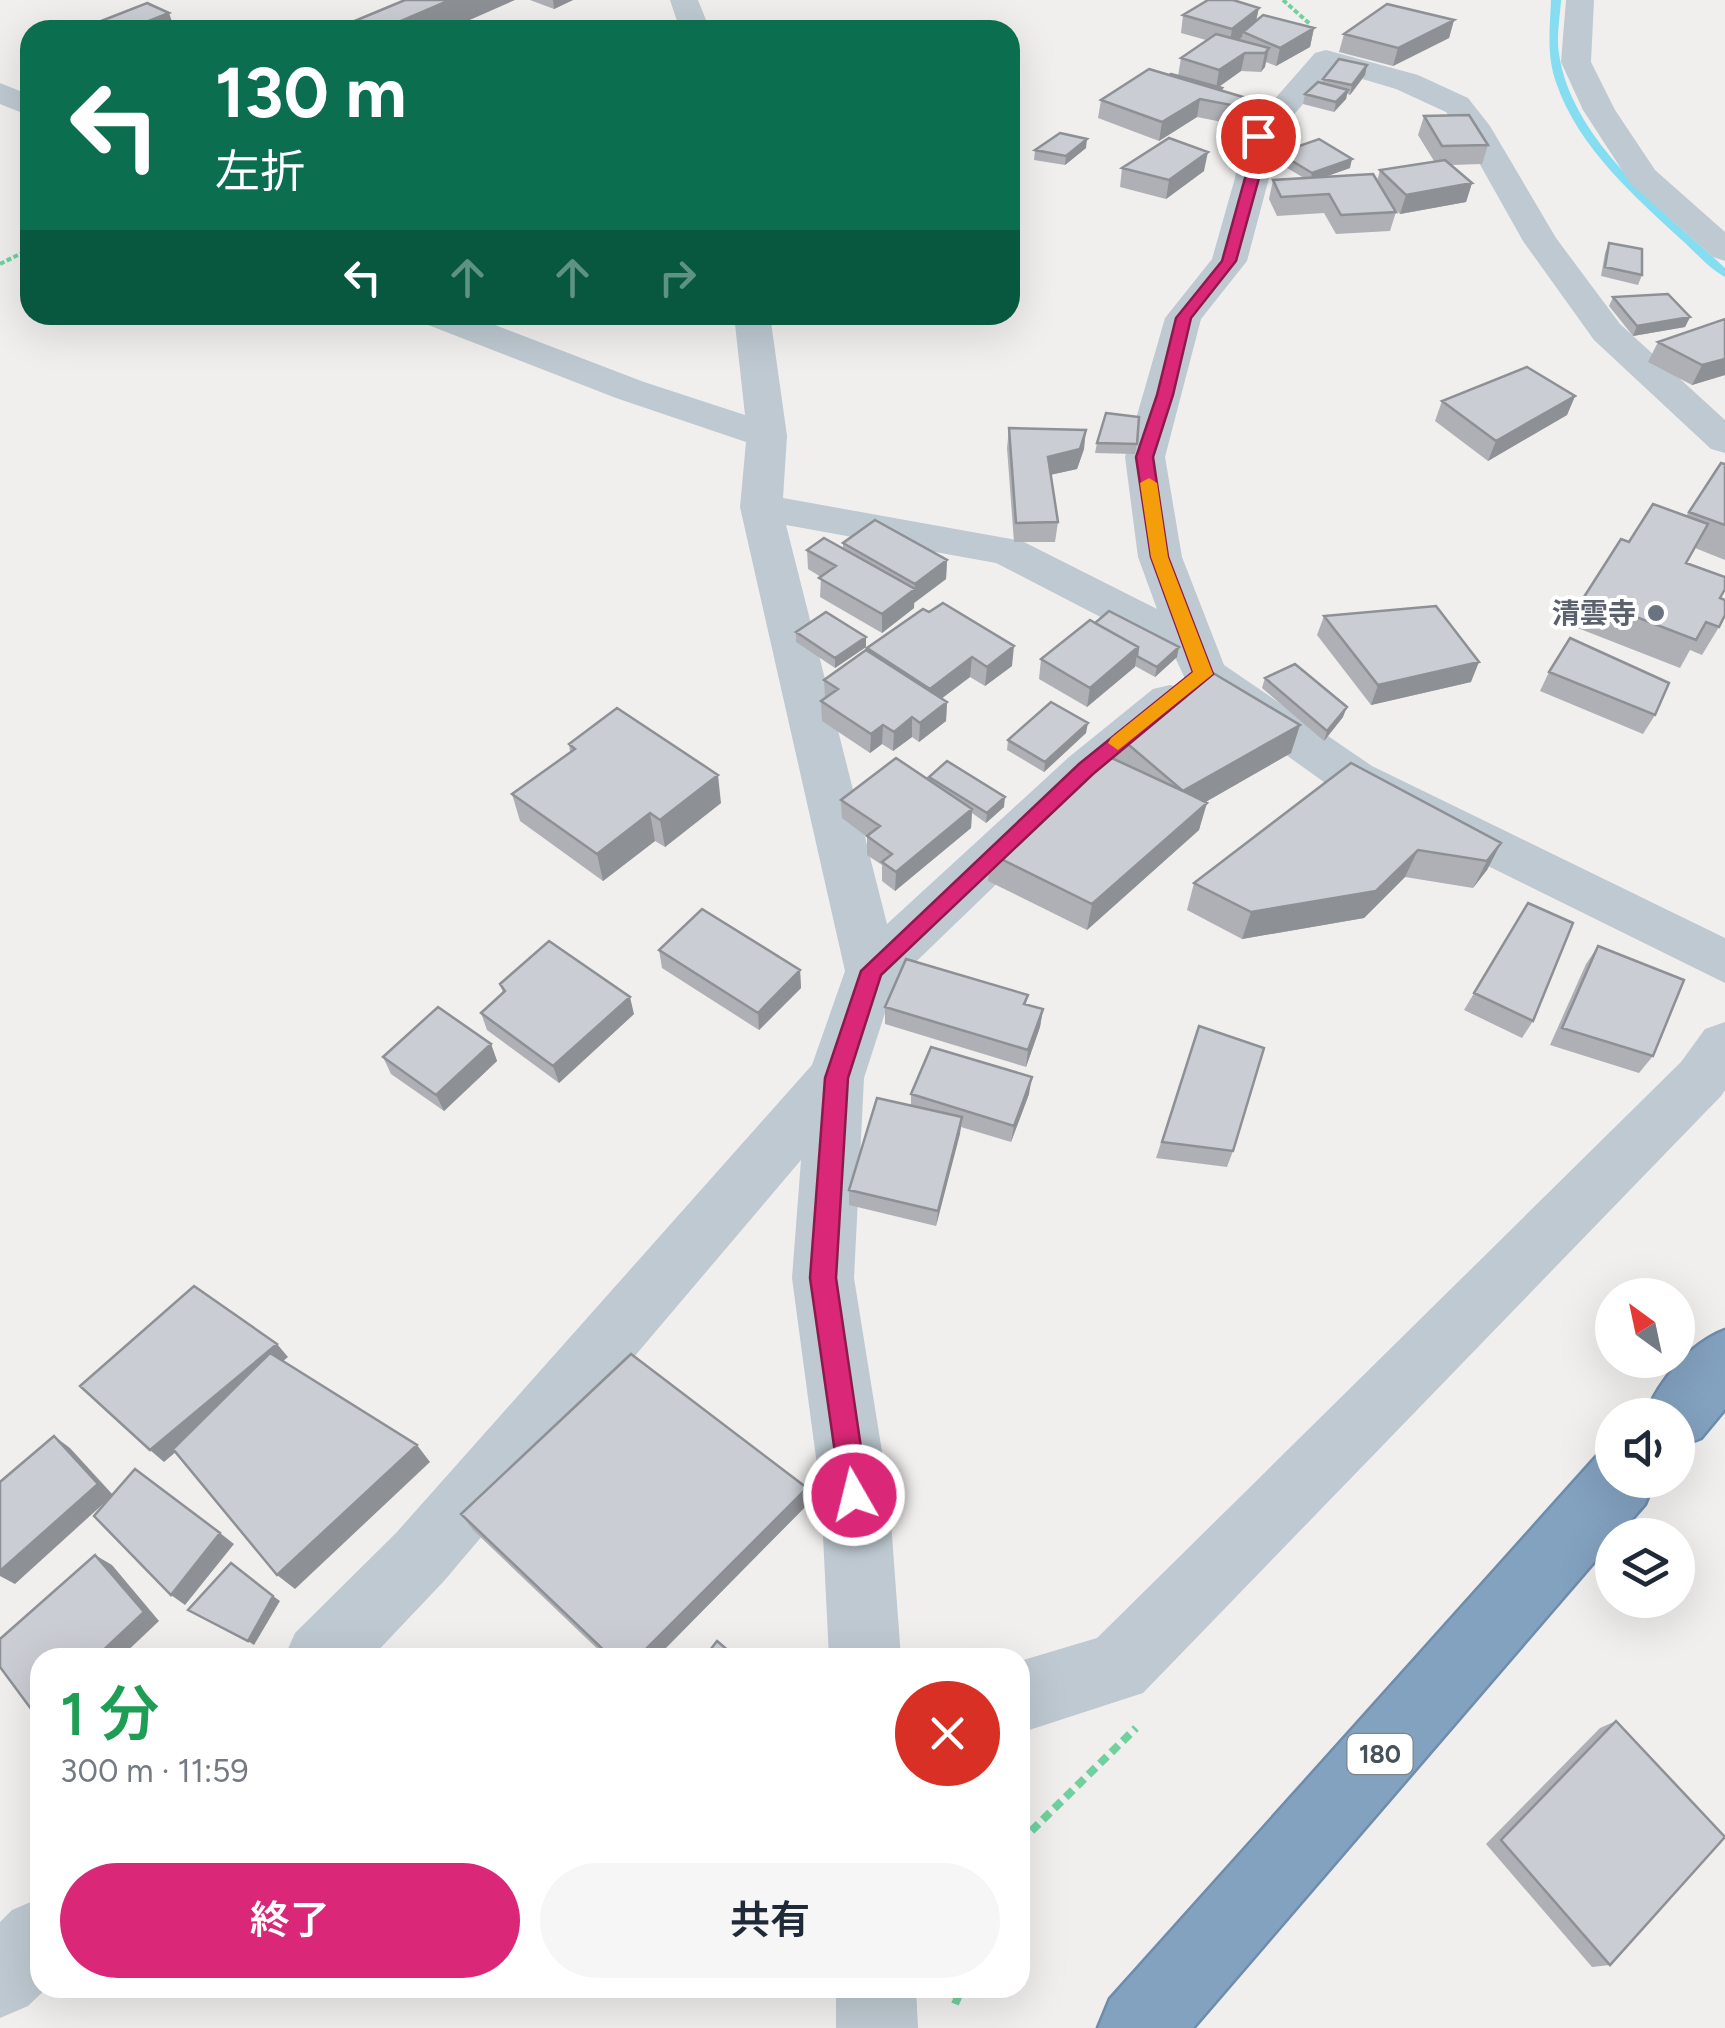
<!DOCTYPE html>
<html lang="ja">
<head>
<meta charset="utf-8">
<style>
	:root { --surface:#fff; --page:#f6f6f7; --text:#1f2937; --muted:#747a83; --accent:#db2777 }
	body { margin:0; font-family:Figtree,"Noto Sans JP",sans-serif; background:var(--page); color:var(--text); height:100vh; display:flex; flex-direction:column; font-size:38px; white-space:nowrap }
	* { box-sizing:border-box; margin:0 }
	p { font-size:32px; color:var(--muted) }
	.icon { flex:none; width:55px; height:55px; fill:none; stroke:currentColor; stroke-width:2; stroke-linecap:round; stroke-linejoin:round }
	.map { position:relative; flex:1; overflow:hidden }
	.panel { position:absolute; left:30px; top:1648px; width:1000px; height:350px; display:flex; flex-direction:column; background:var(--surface); border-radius:30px; box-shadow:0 10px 40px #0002 }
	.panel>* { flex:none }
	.guide { position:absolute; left:20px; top:20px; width:1000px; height:305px; border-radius:30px; box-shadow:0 10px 40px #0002; background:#0b6e4f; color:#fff; overflow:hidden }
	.needle { width:65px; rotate:327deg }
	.tools { position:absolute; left:1595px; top:1278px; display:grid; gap:20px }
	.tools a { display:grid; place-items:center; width:100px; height:100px; border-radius:50%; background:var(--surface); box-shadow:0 10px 40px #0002; font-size:50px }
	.pin { position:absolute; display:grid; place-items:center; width:85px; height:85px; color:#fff; margin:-42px; border:5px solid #fff; border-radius:50%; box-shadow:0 2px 10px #0007 }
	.me { position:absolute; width:110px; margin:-55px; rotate:352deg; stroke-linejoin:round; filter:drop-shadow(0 0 8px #0008) }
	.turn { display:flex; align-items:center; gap:35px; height:210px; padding:0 30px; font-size:45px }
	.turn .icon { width:130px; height:130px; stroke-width:2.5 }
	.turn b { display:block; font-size:70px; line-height:85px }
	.lanes { display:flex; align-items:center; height:95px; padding:0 30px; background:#0003; justify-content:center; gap:50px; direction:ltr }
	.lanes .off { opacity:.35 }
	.round { display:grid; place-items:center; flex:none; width:105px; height:105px; border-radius:52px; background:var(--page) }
	.headline { display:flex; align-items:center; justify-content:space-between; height:170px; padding:0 30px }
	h1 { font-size:60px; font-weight:600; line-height:75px; color:#1e9e55 }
	.primary-button { display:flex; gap:20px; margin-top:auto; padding:20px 30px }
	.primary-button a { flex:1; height:115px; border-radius:60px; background:var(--accent); color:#fff; font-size:40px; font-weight:600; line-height:115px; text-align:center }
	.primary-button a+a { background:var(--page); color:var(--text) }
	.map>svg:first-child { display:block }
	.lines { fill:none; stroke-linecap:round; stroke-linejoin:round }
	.stream { fill:#84ddf1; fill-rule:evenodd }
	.highway-casing { stroke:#6e8dac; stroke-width:5 }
	.path-far1 { stroke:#70d19e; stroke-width:4; stroke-dasharray:5 2.5; stroke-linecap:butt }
	.path { stroke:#70d19e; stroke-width:8; stroke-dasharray:10 6; stroke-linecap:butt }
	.minor { fill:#bec9d1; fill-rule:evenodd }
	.highway { fill:#83a2c0; fill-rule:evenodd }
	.wall { fill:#aeb0b5 }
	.shaded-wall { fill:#8d9094 }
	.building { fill:#cacdd3; stroke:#8d9094; stroke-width:2.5 }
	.route { fill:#db2777; stroke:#8e194d; stroke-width:2.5 }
	.slow { fill:#f59e0b }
	.worship-dot { fill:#6b7280; stroke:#fff; stroke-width:4 }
	.labels { text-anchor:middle; stroke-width:8; stroke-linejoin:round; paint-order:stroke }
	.shield { fill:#fff; stroke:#7d868d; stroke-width:2.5 }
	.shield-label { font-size:25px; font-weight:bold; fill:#45525c }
	.worship-label { font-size:28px; font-weight:bold; fill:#5b616d; stroke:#fff; text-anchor:end }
</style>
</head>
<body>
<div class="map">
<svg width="1725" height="2028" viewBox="0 0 1725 2028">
	<rect width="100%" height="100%" fill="#f1eeee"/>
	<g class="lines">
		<path class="stream" d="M1551,0H1561C1560,18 1556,36 1559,54C1572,141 1664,211 1725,268V277C1710,269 1697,254 1684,242C1636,198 1579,148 1557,85C1546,56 1550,29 1551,0Z"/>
		<g class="highway-casing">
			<path id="highway" d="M1725,1330V1409L1701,1438L1678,1447V1415H1645C1660,1380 1689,1344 1725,1330Z
				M1612,1450V1480H1655L1645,1504L1618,1535H1612V1541L1193,2028H1098L1110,1999L1597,1456Z"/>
		</g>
		<path class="path-far1" d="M1283,0L1311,25
			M0,264L30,249"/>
		<path class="path" d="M1020,1842L1136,1728
			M955,2004L962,1988"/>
		<path class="minor" d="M670,0H698L710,30H680Z
			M1566,0H1594L1591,62L1615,110L1655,170L1725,232V261L1713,257L1631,184L1583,110L1561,62Z
			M1326,50L1418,75L1468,98L1490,126L1556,238L1620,324L1725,420V453L1711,449L1594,340L1523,241L1460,129L1446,112L1396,89L1332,70L1274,138L1269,178L1247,261L1201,319L1165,457L1182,557L1224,665L1372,766L1725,938V983L1338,792L1188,685L1174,655L996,563L786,525L887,924L1069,757L1153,689L1170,685L1187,689L1193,701L1187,713L1103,781L895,982L864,1078L854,1278L889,1495L901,1658H829L821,1495L792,1278L801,1160L444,1581L371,1658H284L295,1633L396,1533L812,1065L845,971L740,507L746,442L616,398L423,323L418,315H469L644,382L745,415L734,315H770L787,436L783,498L1022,541L1157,609L1138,557L1125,457L1165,318L1212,259L1235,178L1242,136L1315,53Z
			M0,83L30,95V116L0,104Z
			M1725,1022V1090L1721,1096L1143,1693L1020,1733V1661L1097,1638L1681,1062L1705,1029Z
			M40,1898V1988H47L28,2006L0,2018V1922L12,1910Z
			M836,1988H916L918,2028H836Z"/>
		<use href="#highway" class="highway"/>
	</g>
	<path class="wall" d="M530,0H573L554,9Z
		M1183,15L1257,20L1314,28L1310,47L1276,66L1266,62L1261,72L1241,71L1218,87L1221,91L1243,97L1240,116L1232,124L1197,117L1159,141L1098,118L1101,100L1169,75L1178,76L1181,58L1206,40L1181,33Z
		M1454,20L1449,38L1393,66L1339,52L1344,34Z
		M30,61V74L27,73L23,64Z
		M1367,65L1365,75L1350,95L1347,94L1346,99L1334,112L1303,104L1305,94L1322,83L1323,79Z
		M1424,116L1488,145L1482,164L1451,165L1472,183L1466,202L1400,214L1393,207L1396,212L1390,231L1336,234L1324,213L1277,216L1269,199L1273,180L1304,178L1277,162L1279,153L1350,168L1325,177L1377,181L1380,170L1434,161L1418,135Z
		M1086,148L1065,165L1034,160L1035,150Z
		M1122,168L1204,171L1166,199L1120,187Z
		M1609,243L1642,275L1638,285L1601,276L1605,253Z
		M1613,297L1690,317L1685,327L1633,336L1609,306Z
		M1658,342L1725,375L1692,385L1648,362Z
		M1575,396L1567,415L1488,461L1435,421L1442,401Z
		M1009,428L1084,449L1077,469L1050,475L1058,522L1055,542H1014L1007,448Z
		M1097,443L1137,444L1135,454L1095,453Z
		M1721,463L1725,464V560L1695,548L1687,563L1720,598L1719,627L1702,655L1690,650L1680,668L1570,625L1584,597L1629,542L1686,516Z
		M843,543L947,560L946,579L914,603V608L882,633L820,597L821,577L808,569L807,550L843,548Z
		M923,609L1012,666L985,686L970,677L941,699L947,702L946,721L919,742L912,737L893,751L882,744L870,753L822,721L821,701L825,698L824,680L867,651V648Z
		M1324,616L1471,682L1371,705L1317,635Z
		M1090,620L1177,657L1155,677L1135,666L1087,707L1039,679L1041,659Z
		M796,632L866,637V647L835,668L796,642Z
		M1549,672L1655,715L1643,734L1540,691Z
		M1265,678L1343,717L1324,741L1262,688Z
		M1300,725L1291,753L1205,802L1199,830L1087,930L988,881L991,854L1111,758L1116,734Z
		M1086,733L1044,772L1007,750L1008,740Z
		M569,744L721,803L665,847L655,841L603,881L520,821L512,794L570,752Z
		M1351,763L1501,843L1487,870L1473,888L1405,877L1364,918L1242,939L1187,910L1194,883Z
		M929,777L1004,807L986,823L972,813L971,828L895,891L882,881V865L867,855V837L842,818L841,800L929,780Z
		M1528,903L1533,1021L1522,1038L1464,1010Z
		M1598,946L1653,1056L1639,1073L1550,1045L1586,964Z
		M659,950L800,970L801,988L759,1030L662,968Z
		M500,984L634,1014L559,1083L487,1030L481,1013L503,993Z
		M1028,995L1026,1004L1043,1009L1040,1027L1026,1067L885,1024V1007Z
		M1199,1026L1233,1151L1227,1167L1156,1158Z
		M491,1044L497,1061L444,1111L391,1074L383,1057Z
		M911,1094H1029L1011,1142L961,1127L936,1226L849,1205V1190L911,1106Z
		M807,1488L808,1504L656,1658H607L473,1530L461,1514Z
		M1616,1721L1610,1965L1592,1967L1486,1844L1600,1728Z"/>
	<path class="shaded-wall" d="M450,0H515L447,30H380Z
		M553,0H573L554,9Z
		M1259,8L1255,26L1243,32L1242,37L1229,47L1232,29Z
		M169,13L175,30H126Z
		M1454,20L1449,38L1393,66L1398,48Z
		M1314,28L1310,47L1276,66L1280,48Z
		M1269,48L1265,67L1261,72L1265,53Z
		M1245,53L1241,71L1216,89L1219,70Z
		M1367,65L1365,75L1350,95L1352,85Z
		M1348,90L1346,99L1334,112L1336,102Z
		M1243,97L1240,116L1232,124L1236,106Z
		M1200,99L1197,117L1159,141L1162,122Z
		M1087,139L1086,148L1065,165L1066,156Z
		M1208,152L1204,171L1166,199L1169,180Z
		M1352,159L1350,168L1310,182L1312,173Z
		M1472,183L1466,202L1400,214L1406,195Z
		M1690,317L1685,327L1633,336L1637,326Z
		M1725,359V375L1692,385L1702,365Z
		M1575,396L1567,415L1488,461L1496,441Z
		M1086,430L1084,449L1077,469L1045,476L1048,457Z
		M947,560L946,579L914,603L915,584Z
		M915,589L914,608L882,633V614Z
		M866,637V647L835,668V658Z
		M1014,646L1012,666L985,686L987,667Z
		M1138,647L1135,667L1087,707L1090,688Z
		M1179,647L1177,657L1155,677L1157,667Z
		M972,657L970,677L929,708L930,689Z
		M1479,662L1471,682L1371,705L1378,685Z
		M947,702L946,721L919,742L920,723Z
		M1347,707L1343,717L1324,741L1327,731Z
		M912,717V737L893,751L894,732Z
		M1088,723L1086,733L1044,772L1045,762Z
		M883,725L882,744L870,753L871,734Z
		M1300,725L1291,753L1176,819L1183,791Z
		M718,775L721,803L665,847L660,820Z
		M1005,797L1004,807L986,823L987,813Z
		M1207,803L1199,830L1087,930L1092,904Z
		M972,809L971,828L895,891L896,872Z
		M650,813L655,841L603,881L597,854Z
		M1501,843L1487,870L1473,888L1487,861Z
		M1418,850L1405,877L1364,918L1242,939L1251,912Z
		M800,970L801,988L759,1030L758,1013Z
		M630,997L634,1014L559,1083L553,1066Z
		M1043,1009L1040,1027L1026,1067L1028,1050Z
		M491,1044L497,1061L444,1111L436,1095Z
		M1032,1077L1029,1094L1011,1142L1014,1126Z
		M962,1117L960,1134L936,1226L938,1211Z
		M277,1344L288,1357L164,1462L150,1450Z
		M54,1436L70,1448L113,1495L15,1584L0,1576V1571Z
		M417,1445L430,1462L295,1589L277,1575Z
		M807,1488L808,1504L656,1658H637Z
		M220,1533L234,1544L185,1605L171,1595Z
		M95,1555L112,1565L159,1621L120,1658H95Z
		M273,1596L280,1601L254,1645L248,1641Z"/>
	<path class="building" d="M405,0H450L380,30H333Z
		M1208,0H1233L1259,8L1232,29L1183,15Z
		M147,3L169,13L126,30H101L91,25Z
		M1387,4L1454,20L1398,48L1344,34Z
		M1263,15L1314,28L1280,48L1243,32Z
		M1216,34L1269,48L1265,53H1245L1219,70L1181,58Z
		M1339,59L1367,65L1352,85L1323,79Z
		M1149,69L1243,97L1236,106L1200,99L1162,122L1101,100Z
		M1171,74L1222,88L1220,90L1169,75Z
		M1318,82L1348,90L1336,102L1305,94Z
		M1469,115L1488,145L1442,146L1424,116Z
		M1060,133L1087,139L1066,156L1035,150Z
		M1169,138L1208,152L1169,180L1122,168Z
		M1319,139L1352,159L1312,173L1279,153Z
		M1445,160L1472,183L1406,195L1380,170Z
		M1373,174L1396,212L1341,215L1329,194L1281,197L1273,180Z
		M1609,243L1642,249V275L1605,267Z
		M1668,294L1690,317L1637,326L1613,297Z
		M1725,319V359L1702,365L1658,342Z
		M1527,367L1575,396L1496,441L1442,401Z
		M1106,413L1139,417L1137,444L1097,443Z
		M1009,428L1086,430L1080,449L1048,457L1058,522L1016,523Z
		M1721,463L1725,464V525L1689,512Z
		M1653,504L1708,524L1686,563L1725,577V589L1720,598L1725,600V615L1719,627L1706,622L1696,640L1584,597L1621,539L1629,542Z
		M875,520L947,560L915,584L843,543Z
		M824,538L915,589L882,614L819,578L836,566L807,550Z
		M943,603L1014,646L987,667L972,657L930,689L867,648L923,609L929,612Z
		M1436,606L1479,662L1378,685L1324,616Z
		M1109,611L1179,647L1157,667L1137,656L1138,647L1095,623Z
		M826,612L866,637L835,658L796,632Z
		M1090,620L1138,647L1090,688L1041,659Z
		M1570,638L1669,683L1655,715L1549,672Z
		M866,650L947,702L920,723L912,717L894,732L883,725L871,734L821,701L838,689L824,680Z
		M1295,664L1347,707L1327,731L1265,678Z
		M1203,667L1300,725L1183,791L1207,803L1092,904L991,854L1103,754L1183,791L1116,734Z
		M1051,702L1088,723L1045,762L1008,740Z
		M617,708L718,775L660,820L650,813L597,854L512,794L575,749L569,744Z
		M896,758L972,809L896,872L882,862L892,854L867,836L880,826L841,800Z
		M947,761L1005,797L987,813L929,777Z
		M1351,763L1501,843L1487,861L1418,850L1376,891L1251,912L1194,883Z
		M1528,903L1573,923L1533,1021L1474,993Z
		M702,909L800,970L758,1013L659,950Z
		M549,941L630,997L553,1066L481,1013L505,991L500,984Z
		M1598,946L1684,980L1653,1056L1562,1028Z
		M906,959L1028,995L1024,1004L1043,1009L1028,1050L885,1007Z
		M438,1007L491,1044L436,1095L383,1057Z
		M1199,1026L1264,1048L1233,1151L1162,1142Z
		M931,1047L1032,1077L1014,1126L911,1094Z
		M877,1098L962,1117L938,1211L849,1190Z
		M194,1286L277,1344L150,1450L80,1386Z
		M270,1353L417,1445L277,1575L173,1449Z
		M631,1354L807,1488L637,1658H612L461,1514Z
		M54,1436L98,1484L0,1571V1482Z
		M135,1469L220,1533L171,1595L94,1516Z
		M95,1555L144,1612L95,1658H40V1708L34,1713L0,1667V1639Z
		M231,1563L273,1596L248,1641L188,1610Z
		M717,1641L737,1658H704Z
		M1616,1721L1725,1837L1610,1965L1501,1840Z"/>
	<path class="route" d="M1253,133L1265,136L1259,178L1236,261L1191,318L1173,395L1153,457L1168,557L1213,674L1093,774L881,975L848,1078L836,1278L868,1495L864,1505L854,1509L845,1505L841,1495L810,1278L825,1078L861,971L1079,764L1193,672L1151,557L1136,457L1157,395L1176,318L1222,261L1245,178Z"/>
	<path class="slow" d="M1149,478L1157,483L1168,557L1213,674L1118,750L1108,743L1111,738L1193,672L1151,557L1140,483Z"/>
	<circle class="worship-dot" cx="1656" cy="613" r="10"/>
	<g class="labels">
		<rect class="shield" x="1347.5" y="1734" width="65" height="40" rx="8"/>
		<g class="shield-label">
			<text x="1380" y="1763">180</text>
		</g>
		<g class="worship-label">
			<text x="1636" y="623">清雲寺</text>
		</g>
	</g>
</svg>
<div class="tools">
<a><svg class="needle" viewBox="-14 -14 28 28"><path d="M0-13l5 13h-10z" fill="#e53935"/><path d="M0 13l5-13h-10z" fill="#747a83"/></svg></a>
<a><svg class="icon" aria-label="sound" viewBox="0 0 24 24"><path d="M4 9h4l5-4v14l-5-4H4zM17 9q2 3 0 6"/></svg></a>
<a><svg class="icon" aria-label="layers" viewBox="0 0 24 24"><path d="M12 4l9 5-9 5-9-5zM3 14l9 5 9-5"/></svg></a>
</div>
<div class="pin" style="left:1258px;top:136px;background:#d93025"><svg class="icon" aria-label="arrive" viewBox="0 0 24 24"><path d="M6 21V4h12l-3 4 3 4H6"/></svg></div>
<svg class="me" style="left:854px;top:1495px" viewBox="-20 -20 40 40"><circle r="17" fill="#db2777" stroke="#fff" stroke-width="3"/><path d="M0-11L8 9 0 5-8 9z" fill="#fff"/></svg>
<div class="guide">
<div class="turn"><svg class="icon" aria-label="left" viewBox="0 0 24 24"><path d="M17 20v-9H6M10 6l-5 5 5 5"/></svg><div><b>130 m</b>左折</div></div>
<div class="lanes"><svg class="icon" aria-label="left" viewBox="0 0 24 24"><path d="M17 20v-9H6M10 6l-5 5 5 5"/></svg><svg class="icon off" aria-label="ahead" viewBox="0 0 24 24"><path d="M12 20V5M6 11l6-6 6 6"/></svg><svg class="icon off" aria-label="ahead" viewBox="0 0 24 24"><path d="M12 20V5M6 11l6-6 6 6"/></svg><svg class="icon off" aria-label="right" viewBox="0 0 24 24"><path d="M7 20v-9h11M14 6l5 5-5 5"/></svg></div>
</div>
<section class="panel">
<div class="headline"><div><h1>1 分</h1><p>300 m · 11:59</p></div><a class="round" style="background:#d93025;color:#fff"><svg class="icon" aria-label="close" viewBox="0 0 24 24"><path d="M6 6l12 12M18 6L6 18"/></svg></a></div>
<div class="primary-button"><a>終了</a><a>共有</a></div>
</section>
</div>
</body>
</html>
